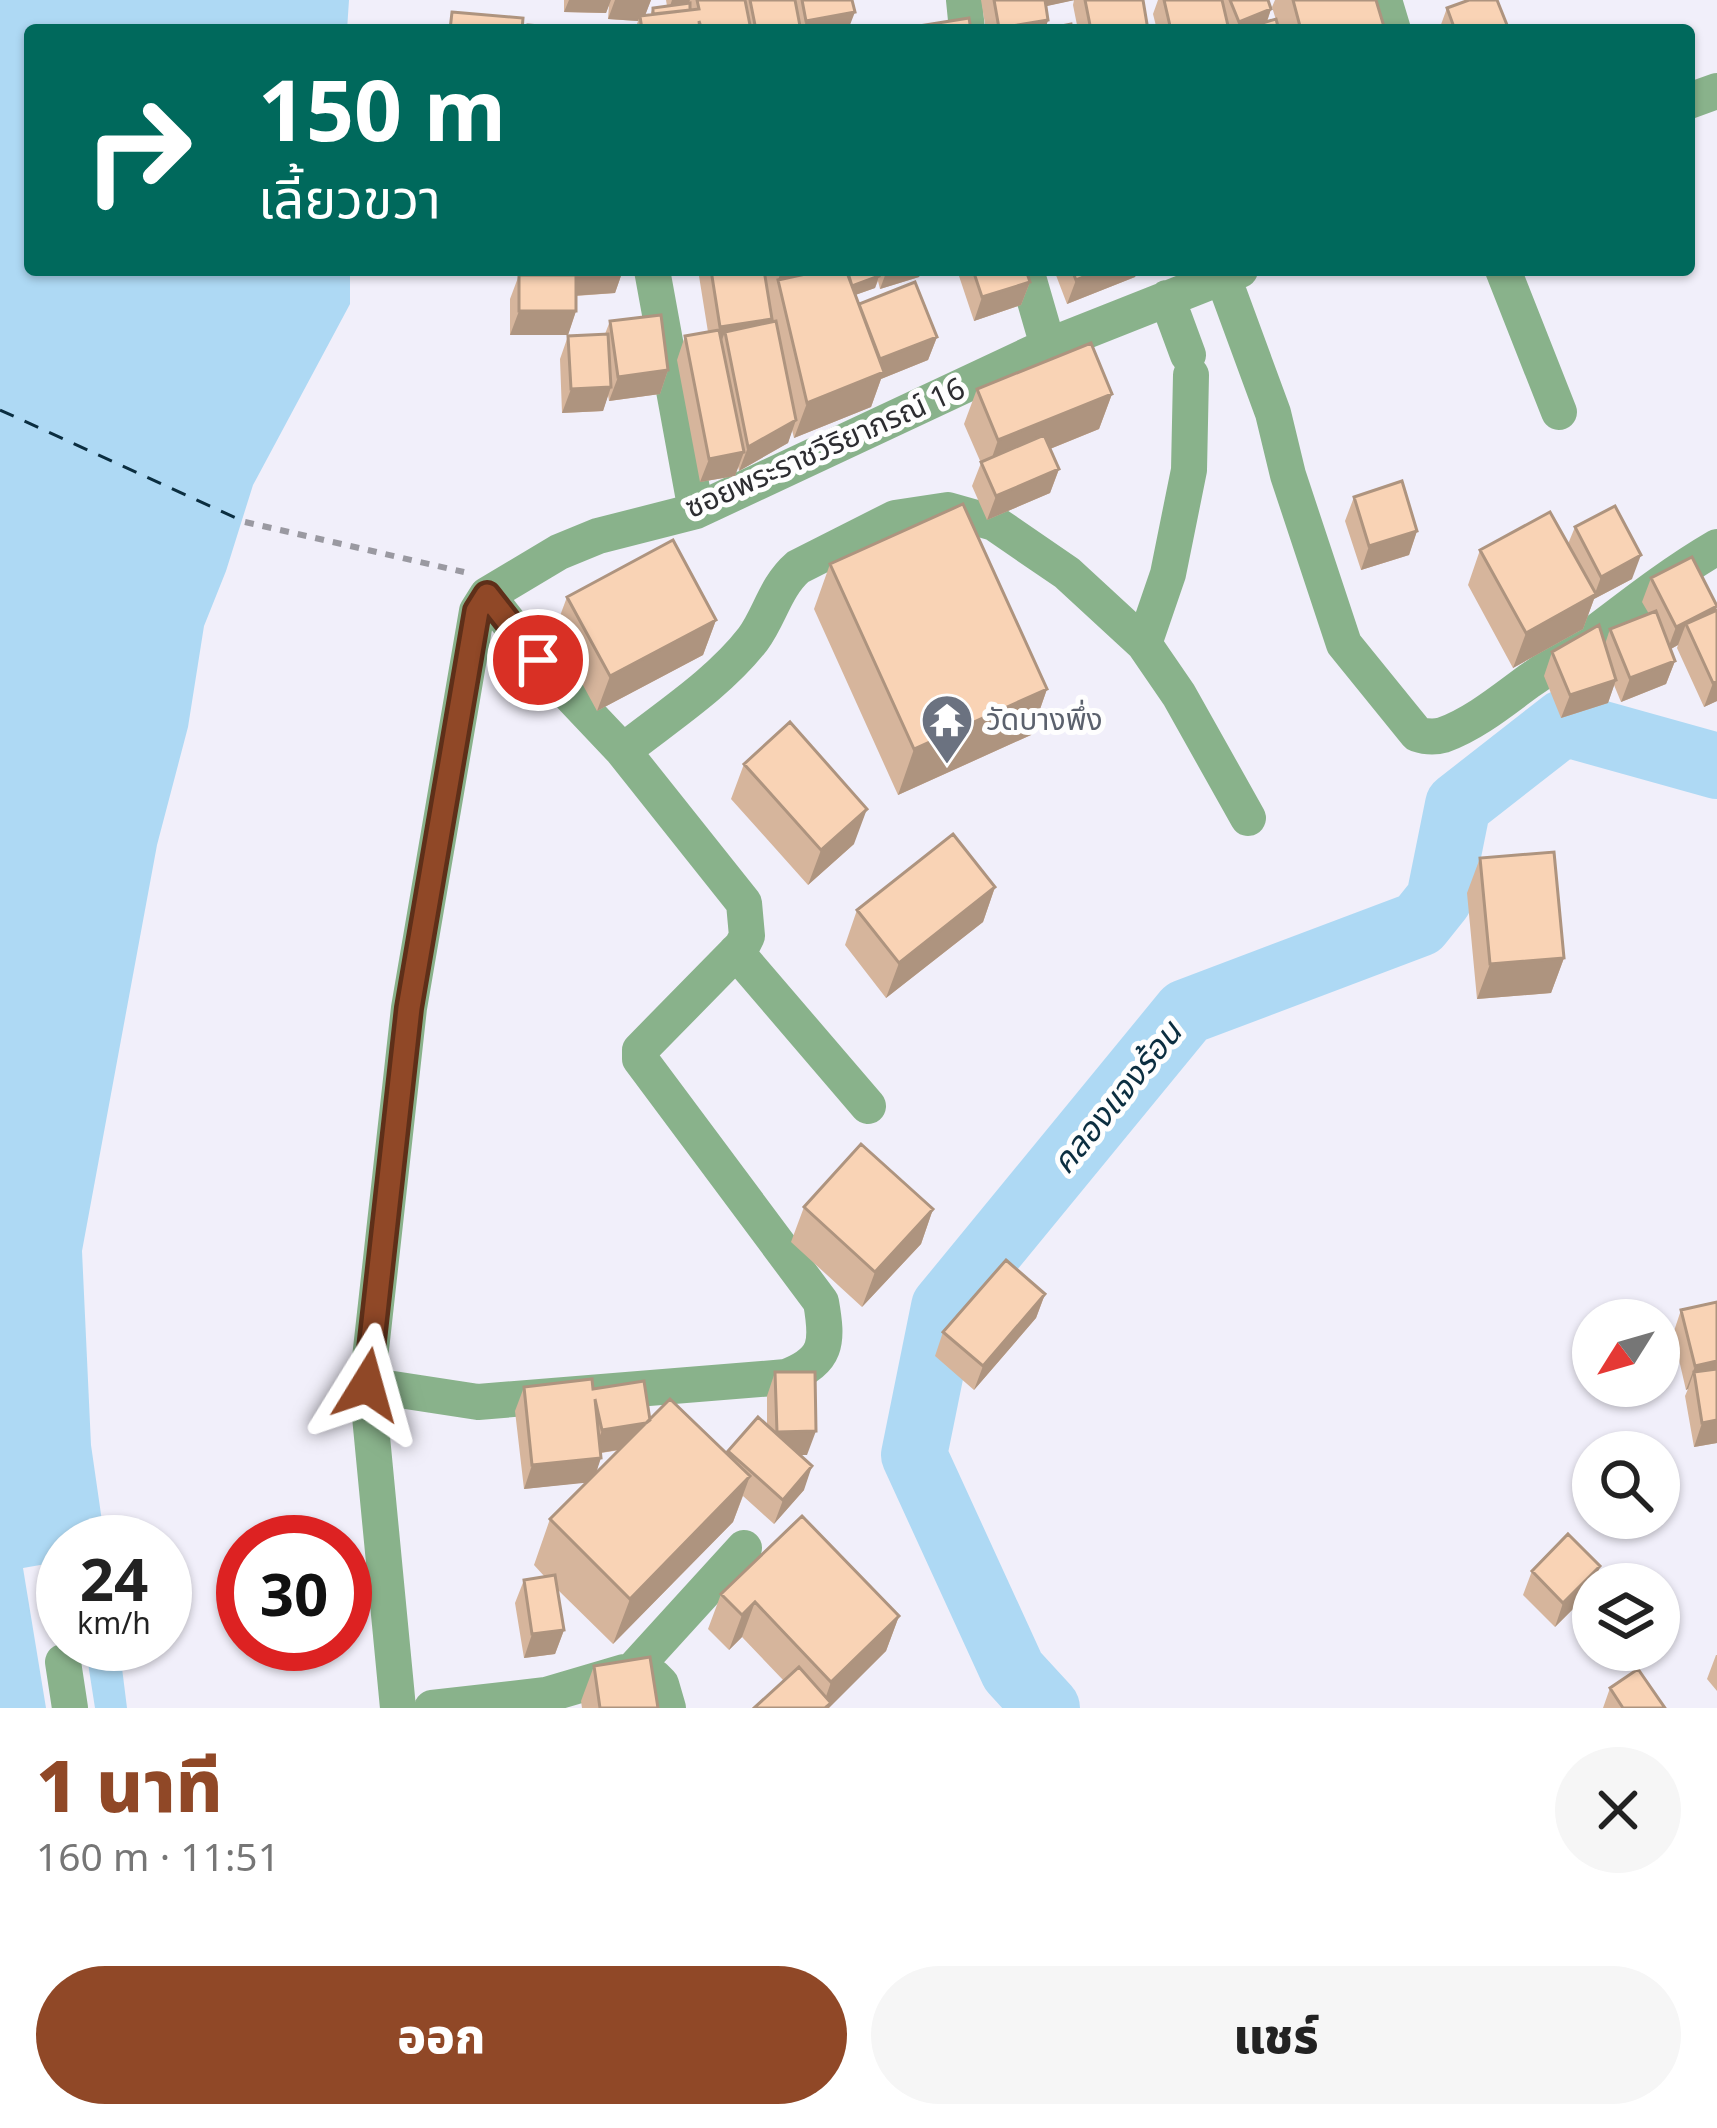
<!DOCTYPE html>
<html lang="th">
<head>
<meta charset="utf-8">
<style>
	:root { --surface:#fff; --page:#f6f6f6; --text:#222; --muted:#767676; --accent:#904827 }
	body { margin:0; font-family:"Noto Sans","Noto Sans Thai",sans-serif; background:var(--page); color:var(--text); height:100vh; display:flex; flex-direction:column; font-size:45px; white-space:nowrap }
	* { box-sizing:border-box; margin:0 }
	p { font-size:39px; color:var(--muted) }
	.icon { flex:none; width:66px; height:66px; fill:none; stroke:currentColor; stroke-width:2; stroke-linecap:round; stroke-linejoin:round }
	.map { position:relative; height:1708px; overflow:hidden }
	.details { display:flex; flex-direction:column; background:var(--surface); flex:1 }
	.details>* { flex:none }
	.guide { position:absolute; left:24px; top:24px; width:1671px; height:252px; border-radius:12px; box-shadow:0 3px 9px #0004; background:#00695c; color:#fff; overflow:hidden }
	.needle { width:78px; rotate:233deg }
	.buttons { position:absolute; left:1572px; top:1299px; display:grid; gap:24px }
	.buttons a { display:grid; place-items:center; width:108px; height:108px; border-radius:50%; background:var(--surface); box-shadow:0 3px 9px #0004; font-size:60px }
	.speed { position:absolute; left:36px; top:1515px; display:flex; gap:24px; font-size:60px; font-weight:700; text-align:center }
	.speed>* { display:grid; place-content:center; width:156px; height:156px; border-radius:50%; background:var(--surface); box-shadow:0 3px 9px #0004; line-height:1 }
	.speed small { font-size:30px; font-weight:400 }
	.speed .limit { border:18px solid #d22; background:#fff; color:#111 }
	.pin { position:absolute; display:grid; place-items:center; width:102px; height:102px; color:#fff; margin:-51px; border:6px solid #fff; border-radius:50%; box-shadow:0 3px 12px #0007 }
	.me { position:absolute; width:132px; margin:-66px; rotate:8deg; stroke-linejoin:round; filter:drop-shadow(0 0 9px #0008) }
	.turn { display:flex; align-items:center; gap:42px; height:252px; padding:0 36px; font-size:54px }
	.turn .icon { width:156px; height:156px; stroke-width:2.5 }
	.turn b { display:block; font-size:84px; line-height:102px }
	.round { display:grid; place-items:center; flex:none; width:126px; height:126px; border-radius:63px; background:var(--page) }
	.summary { display:flex; align-items:center; justify-content:space-between; height:204px; padding:0 36px }
	h1 { font-size:72px; font-weight:800; line-height:90px; color:var(--accent) }
	.cta { display:flex; gap:24px; margin-top:auto; padding:24px 36px }
	.cta a { flex:1; height:138px; border-radius:72px; background:var(--accent); color:#fff; font-size:48px; font-weight:800; line-height:138px; text-align:center }
	.cta a+a { background:var(--page); color:var(--text) }
	.map>svg:first-child { display:block }
	.water { fill:#aed9f4 }
	.pier { fill:#f1effa }
	.lines { fill:none; stroke-linecap:round; stroke-linejoin:round }
	.river { stroke:#aed9f4; stroke-width:66 }
	.ferry { stroke:#0b2e40; stroke-width:3; stroke-dasharray:15 12; stroke-linecap:butt }
	.path { stroke:#9a99a1; stroke-width:6; stroke-dasharray:9 9; stroke-linecap:butt }
	.minor { stroke:#89b28b; stroke-width:36 }
	.wall { fill:#d6b59c; fill-rule:evenodd }
	.shaded-wall { fill:#ae947f }
	.building { fill:#f9d3b5; stroke:#ae947f; stroke-width:3 }
	.route-casing { stroke:#5e2f19; stroke-width:30 }
	.route { stroke:#904827; stroke-width:21 }
	.labels { text-anchor:middle; stroke-width:10; stroke-linejoin:round; paint-order:stroke }
	.street-label { font-size:30px; fill:#2d2d31; stroke:#fefefe }
	.worship-label { font-size:30px; fill:#5b616d; stroke:#fefefe; text-anchor:start }
	.water-label { font-size:33px; font-style:italic; fill:#0b2e40; stroke:#fefefe }
</style>
</head>
<body>
<div class="map">
<svg width="1717" height="1708" viewBox="0 0 1717 1708">
	<rect width="100%" height="100%" fill="#f1effa"/>
	<path class="water" d="M0,0H349L347,30H30V270H350V304L253,485L226,571L204,626L188,727L157,845L82,1251L91,1445L105,1542H63V1644H119L127,1708H0Z"/>
	<path class="pier" d="M63,1561V1644H85L95,1708H46L23,1568Z"/>
	<g class="lines">
		<path class="river" d="M1047,1708L1013,1671L914,1455L944,1307L1186,1012L1419,924L1439,899L1458,805L1563,723L1717,766"/>
		<path class="ferry" d="M0,410L245,522"/>
		<path class="path" d="M245,522L464,572"/>
		<path class="minor" d="M964,0L967,30
			M1384,0L1393,30
			M1689,101L1717,91
			M652,270L696,511
			M1026,270L1048,346
			M1503,270L1559,412
			M1223,277L1273,413L1288,475L1344,644L1417,734C1426,737 1433,738 1443,735C1474,724 1503,700 1529,681C1593,638 1650,586 1717,547
			M1167,298L1188,355
			M487,595L538,660
			M1144,644L1168,574L1189,470L1191,375
			M623,751C666,717 719,683 753,639C770,616 775,587 798,567L895,518L948,510L994,523L1067,573L1144,644L1179,695L1248,818
			M736,952L868,1106
			M367,1385L478,1402L786,1377C828,1361 828,1342 821,1302L640,1059V1050L742,946L747,936L744,903L623,751L554,678
			M63,1662L70,1708
			M631,1672L744,1548
			M398,1708L367,1385L409,1008L477,611L487,595L559,552L598,536L696,511L1048,346L1240,270
			M432,1708L546,1695L624,1672L654,1677L661,1684L668,1708"/>
	</g>
	<path class="wall" d="M564,0H651L645,15H650L653,8L667,6L666,0H852L848,30H635L638,21L608,19L609,5L606,13L564,12Z
		M981,0H1143L1148,30H1078L1073,5L1074,0L1046,6L1048,20L1045,29L1072,30H986Z
		M1158,0H1268L1271,9L1267,22L1276,20L1272,7L1275,0H1376L1385,30H1157L1153,14Z
		M1447,8L1509,30H1439Z
		M568,270H623L615,293L576,296V311L568,335H510V299L519,275H568Z
		M701,270H922L919,277L880,289L878,281L875,288L855,295L859,304L937,337L928,360L881,379L871,407L794,438L792,430L788,443L739,471L738,466L735,476L700,482L677,360L685,336L708,332L699,276Z
		M957,270H1026L1030,282L1021,305L974,321Z
		M1054,270H1138L1135,277L1067,304Z
		M610,321L668,370L660,394L609,401L608,395L603,411L562,413L560,359L568,336L605,334Z
		M977,389L1112,394L1099,429L1050,449L1059,469L1050,493L987,520L972,486L981,463L964,424Z
		M1354,497L1417,531L1409,555L1361,570L1345,521Z
		M1575,527L1632,579L1594,599L1583,629L1513,668L1468,585L1480,550L1568,544Z
		M830,564L1047,689L1031,735L898,795L814,609Z
		M1651,578L1715,611L1717,701L1704,707L1677,648L1678,645L1671,649L1675,661L1666,684L1621,702L1614,685L1608,703L1561,718L1544,676L1552,652L1605,644L1610,629L1649,614L1642,602Z
		M567,597L716,620L703,655L597,711L554,632Z
		M744,764L854,844L808,885L731,799Z
		M1480,858L1564,958L1551,993L1477,999L1467,893Z
		M995,887L983,922L886,998L845,945L857,910Z
		M804,1207L933,1209L921,1244L862,1307L791,1242Z
		M1045,1294L1036,1318L974,1390L935,1356L943,1332Z
		M1681,1310L1717,1443L1694,1447L1685,1396L1688,1389L1686,1390L1673,1334Z
		M775,1372L807,1455H800L804,1490L774,1524L743,1496L733,1522L613,1644L557,1589L564,1630L555,1654L524,1658L515,1603L524,1580L545,1577L534,1565L550,1519L587,1482L524,1489L515,1411L524,1387L650,1420L727,1454L767,1426V1396ZM620,1450L596,1474L601,1453Z
		M1600,1566L1592,1590L1555,1627L1523,1595L1532,1571Z
		M721,1594L899,1616L886,1651L830,1706L784,1681L742,1637L729,1650L708,1629Z
		M1716,1655H1717V1691L1707,1679Z
		M594,1666L658,1708H582L581,1701Z
		M1610,1688L1665,1708H1603Z"/>
	<path class="shaded-wall" d="M569,0H611L606,13L564,12Z
		M615,0H651L643,21L640,16L638,21L608,19Z
		M672,0H690L687,8L668,12Z
		M1040,0H1075L1038,8Z
		M1271,9L1264,30H1236L1239,22Z
		M855,12L848,30H803L806,21Z
		M1048,20L1045,30H998L999,28Z
		M623,270L615,293L570,296L578,272Z
		M795,270H847L778,280L781,272Z
		M887,270H922L919,277L880,289Z
		M1101,270H1138L1135,277L1067,304L1076,280Z
		M879,276L875,288L844,299L848,287Z
		M1030,282L1021,305L974,321L982,297Z
		M519,311H576L568,335H510Z
		M772,319L763,343L725,332L718,350L711,351L720,327Z
		M937,337L928,360L881,379L871,407L794,438L807,403L880,359Z
		M668,370L660,394L609,401L618,377Z
		M611,387L603,411L562,413L571,389Z
		M1112,394L1099,429L986,475L998,440Z
		M796,420L788,443L739,471L748,447Z
		M744,452L735,476L700,482L709,459Z
		M1059,469L1050,493L987,520L996,496Z
		M1417,531L1409,555L1361,570L1369,546Z
		M1641,555L1632,579L1594,599L1583,629L1513,668L1526,633L1594,596L1601,577Z
		M1717,606L1708,630L1686,624L1678,645L1667,651L1676,627Z
		M716,620L703,655L597,711L610,676Z
		M1675,661L1666,684L1621,702L1630,678Z
		M1616,680L1608,703L1561,718L1570,695Z
		M1717,682V701L1704,707L1713,683Z
		M1047,689L1031,735L898,795L914,749Z
		M867,809L854,844L808,885L821,850Z
		M995,887L983,922L886,998L899,963Z
		M1564,958L1551,993L1477,999L1490,964Z
		M933,1209L921,1244L862,1307L875,1272Z
		M1045,1294L1036,1318L974,1390L983,1366Z
		M1717,1361V1383L1694,1372L1688,1389L1686,1390L1695,1366Z
		M1717,1420V1443L1694,1447L1702,1423Z
		M650,1423L642,1446L593,1454L602,1430Z
		M816,1431L807,1455H768L777,1432Z
		M601,1458L593,1482L524,1489L532,1465Z
		M812,1466L804,1490L774,1524L783,1500Z
		M750,1476L733,1522L613,1644L630,1599Z
		M1600,1566L1592,1590L1555,1627L1563,1603Z
		M755,1602L742,1637L729,1650L742,1615Z
		M899,1616L886,1651L829,1708H822L831,1682Z
		M564,1630L555,1654L524,1658L532,1634Z"/>
	<path class="building" d="M697,0H745L751,30H702L699,21L700,30H642L640,16L699,9Z
		M750,0H795L800,26L780,30H756Z
		M802,0H852L855,12L806,21Z
		M994,0H1045L1048,20L999,28Z
		M1085,0H1143L1148,30H1091Z
		M1164,0H1222L1229,30H1171Z
		M1230,0H1268L1271,9L1239,22Z
		M1293,0H1376L1385,30H1301Z
		M1469,0H1497L1509,30H1455L1447,8Z
		M690,3V10L653,14V8Z
		M452,12L523,18L522,30H450Z
		M969,18L971,30H908L907,28Z
		M1276,19L1279,30L1242,29Z
		M1071,24L1072,30H1042Z
		M528,25L591,30H528Z
		M711,270H764L772,319L720,327Z
		M824,270H846L884,372L807,403L778,280Z
		M847,270H877L879,276L852,286Z
		M973,270H1026L1030,282L982,297Z
		M1072,270H1101L1076,280Z
		M519,275H576V311H519Z
		M915,282L937,337L880,359L859,304Z
		M661,315L668,370L618,377L610,321Z
		M776,321L796,420L748,447L725,332Z
		M719,330L744,452L709,459L685,336Z
		M608,334L611,387L571,389L568,336Z
		M1091,343L1112,394L998,440L977,389Z
		M1044,435L1059,469L996,496L981,462Z
		M1402,481L1417,531L1369,546L1354,497Z
		M963,504L1047,689L914,749L830,564Z
		M1615,506L1641,555L1601,577L1575,527Z
		M1550,512L1596,594L1526,633L1480,550Z
		M673,540L716,620L610,676L567,597Z
		M1692,557L1717,606L1676,627L1651,578Z
		M1717,610V682L1713,683L1686,624Z
		M1656,611L1675,661L1630,678L1610,629Z
		M1599,625L1616,680L1570,695L1552,652Z
		M790,722L867,809L821,850L744,764Z
		M953,834L995,887L899,963L857,910Z
		M1554,852L1564,958L1490,964L1480,858Z
		M861,1144L933,1209L875,1272L804,1207Z
		M1006,1260L1045,1294L983,1366L943,1332Z
		M1717,1302V1361L1695,1366L1681,1310Z
		M1717,1369V1420L1702,1423L1694,1372Z
		M775,1372H815L816,1431L777,1432Z
		M592,1379L593,1389L644,1381L650,1420L646,1423L602,1430L595,1399L601,1458L532,1465L524,1387Z
		M670,1399L750,1476L630,1599L550,1519Z
		M758,1417L812,1466L783,1500L728,1451Z
		M802,1516L899,1616L831,1682L755,1602L742,1615L721,1594Z
		M1568,1534L1600,1566L1563,1603L1532,1571Z
		M555,1575L564,1630L532,1634L524,1580Z
		M650,1657L658,1708H600L594,1666Z
		M799,1667L831,1703L825,1708H754Z
		M1638,1669L1665,1708H1623L1610,1688Z"/>
	<g class="lines">
		<g class="route-casing">
			<path id="route" d="M367,1385L409,1008L477,611L487,595L538,660"/>
		</g>
		<use href="#route" class="route"/>
	</g>
	<defs>
		<g id="temple-pin" transform="scale(2.7)"><path d="M0 17L-7.5 6A9.5 9.5 0 1 1 7.5 6Z" fill="#6b7280" stroke="#fefefe"/><path d="M0-6L5-2H3V0L6.5 2.5H4V6H1.5V3h-3V6H-4V2.5H-6.5L-3 0V-2H-5Z" fill="#fff"/></g>
	</defs>
	<g fill-rule="evenodd">
		<use href="#temple-pin" x="947" y="720"/>
	</g>
	<g class="labels">
		<g class="street-label">
			<text transform="translate(825 448) rotate(-24)" y="10">ซอยพระราชวีริยาภรณ์ 16</text>
		</g>
		<g class="worship-label">
			<text x="986" y="730">วัดบางพึ่ง</text>
		</g>
		<g class="water-label">
			<text transform="translate(1116 1097) rotate(-51)" y="12">คลองแจงร้อน</text>
		</g>
	</g>
</svg>
<div class="buttons">
<a><svg class="needle" viewBox="-14 -14 28 28"><path d="M0-13l5 13h-10z" fill="#e53935"/><path d="M0 13l5-13h-10z" fill="#767676"/></svg></a>
<a><svg class="icon" aria-label="search" viewBox="0 0 24 24"><circle cx="10" cy="10" r="6"/><path d="M15 15l6 6"/></svg></a>
<a><svg class="icon" aria-label="layers" viewBox="0 0 24 24"><path d="M12 4l9 5-9 5-9-5zM3 14l9 5 9-5"/></svg></a>
</div>
<div class="speed"><div>24<small>km/h</small></div><div class="limit">30</div></div>
<div class="pin" style="left:538px;top:660px;background:#d93025"><svg class="icon" aria-label="arrive" viewBox="0 0 24 24"><path d="M6 21V4h12l-3 4 3 4H6"/></svg></div>
<svg class="me" style="left:367px;top:1385px" viewBox="-20 -20 40 40"><path d="M0-17L14 15 0 8-14 15z" fill="#904827" stroke="#fff" stroke-width="4"/></svg>
<div class="guide">
<div class="turn"><svg class="icon" aria-label="right" viewBox="0 0 24 24"><path d="M7 20v-9h11M14 6l5 5-5 5"/></svg><div><b>150 m</b>เลี้ยวขวา</div></div>
</div>
</div>
<section class="details">
<div class="summary"><div><h1>1 นาที</h1><p>160 m · 11:51</p></div><a class="round"><svg class="icon" aria-label="close" viewBox="0 0 24 24"><path d="M6 6l12 12M18 6L6 18"/></svg></a></div>
<div class="cta"><a>ออก</a><a>แชร์</a></div>
</section>
</body>
</html>
